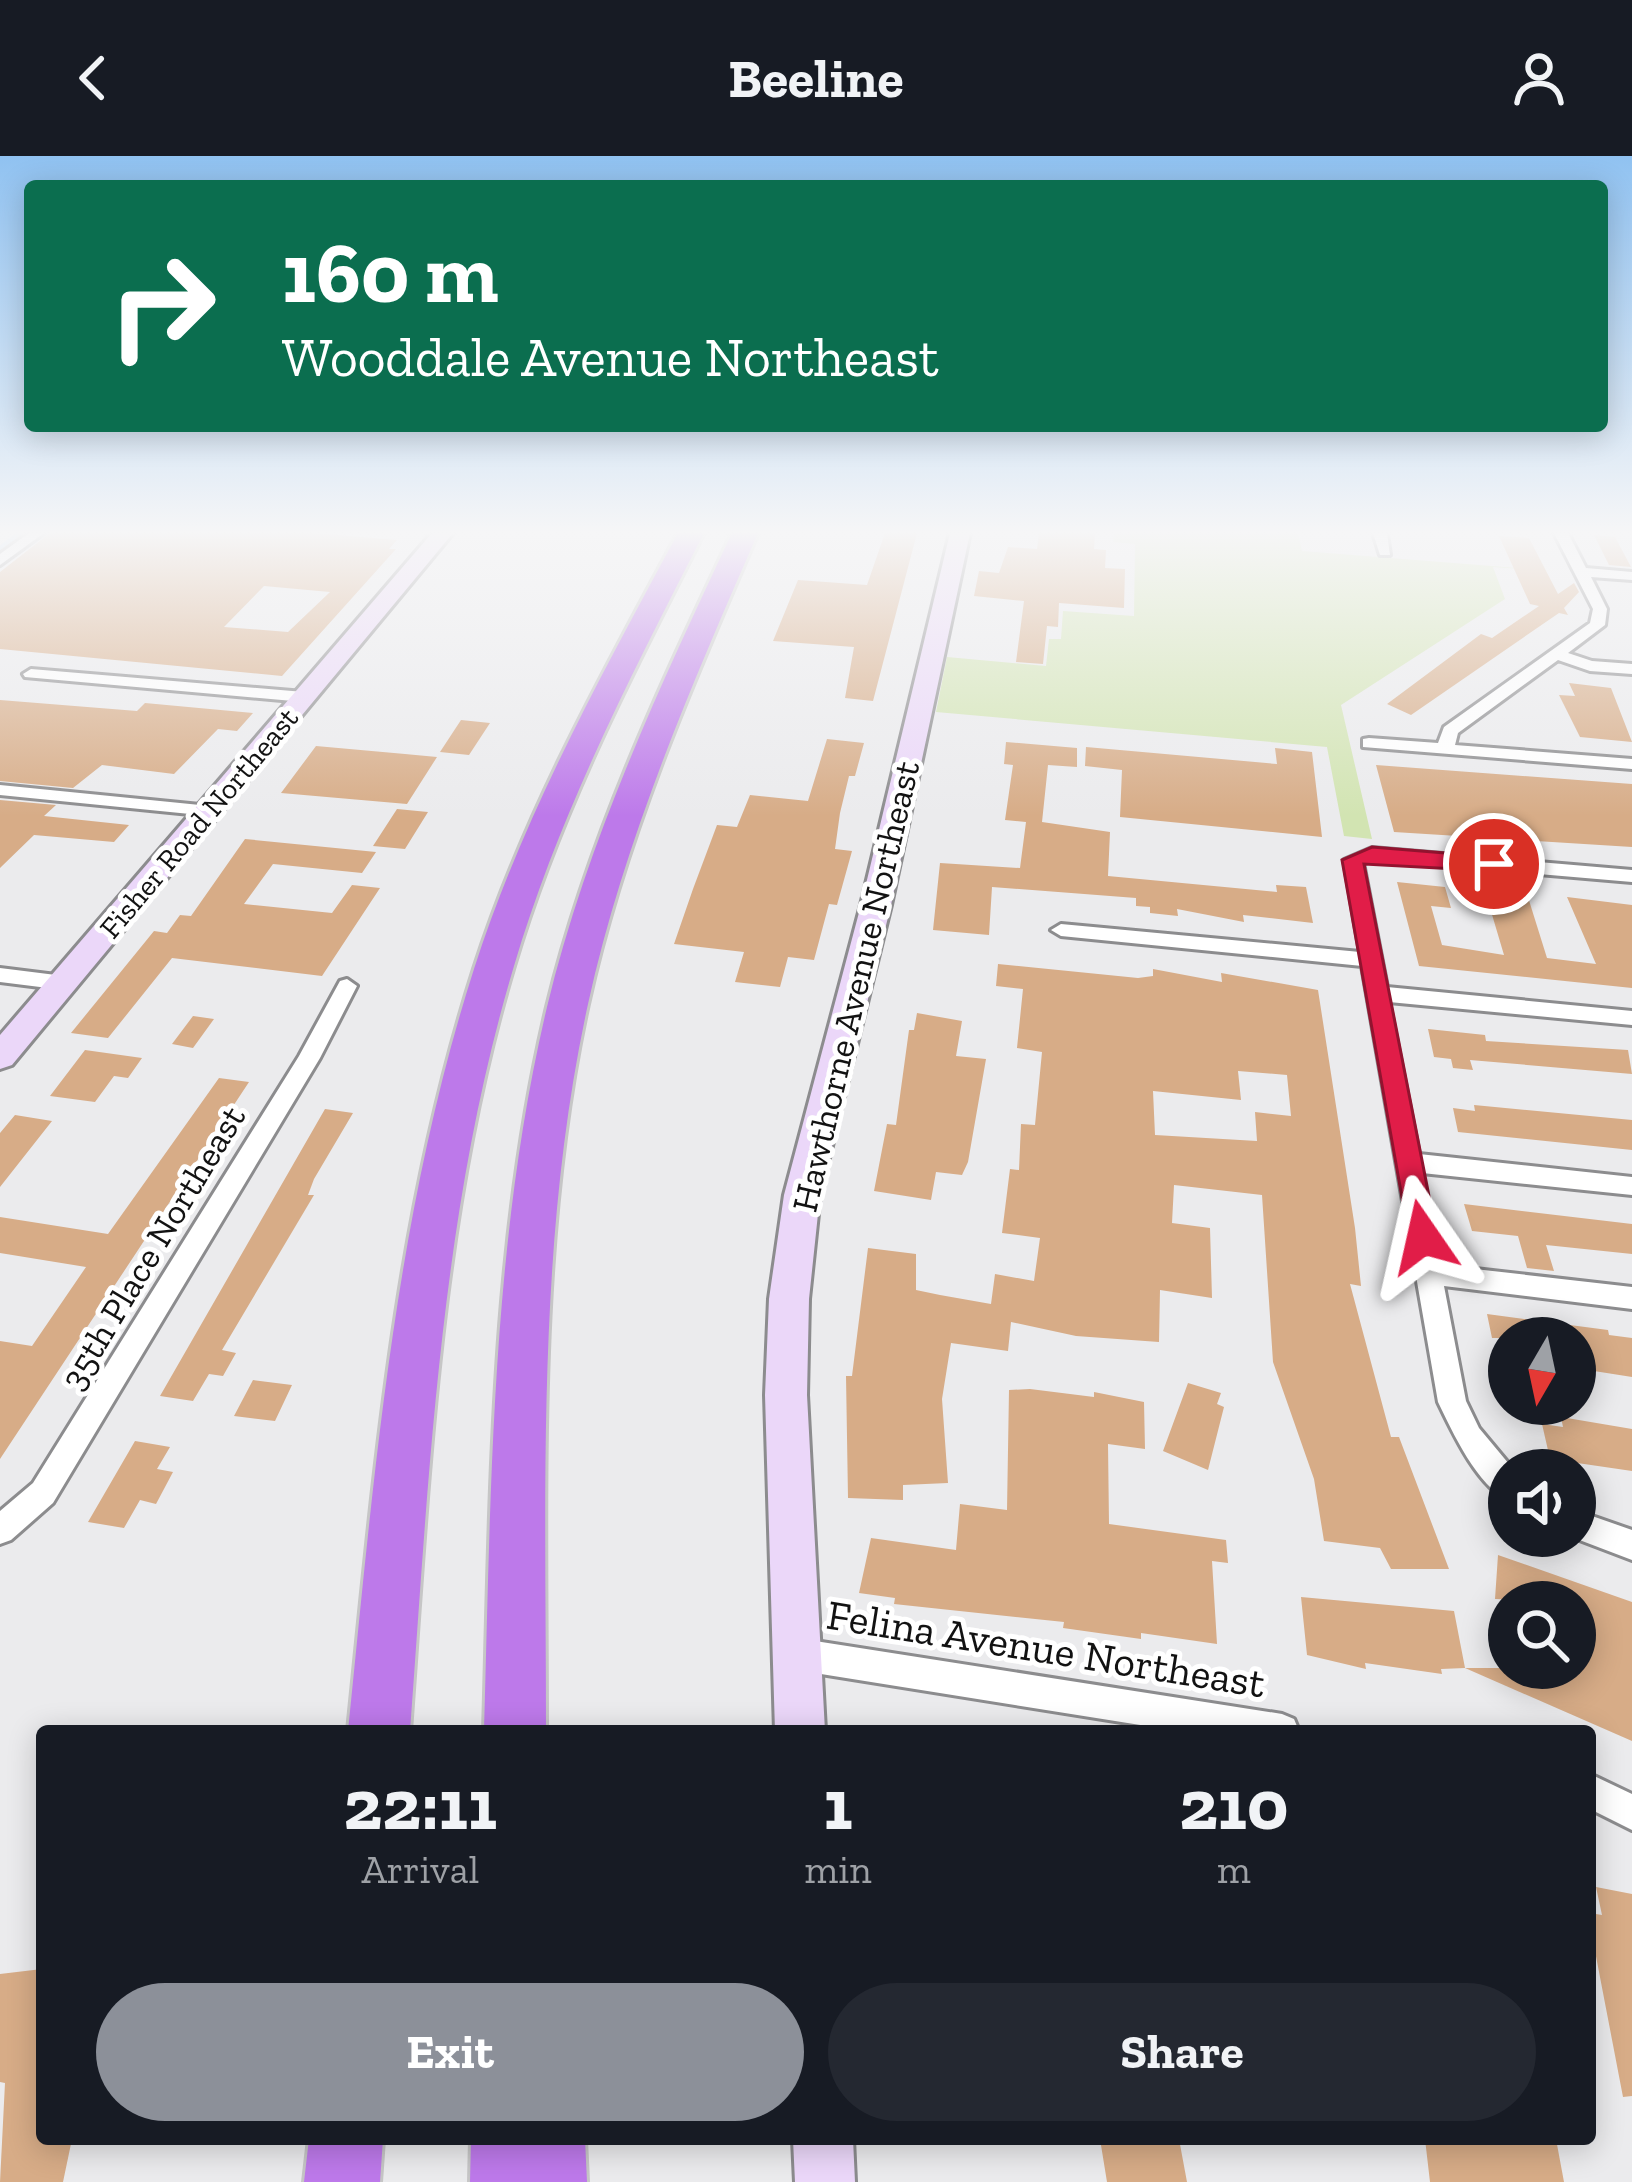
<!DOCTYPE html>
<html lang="en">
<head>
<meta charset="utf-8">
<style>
	:root { --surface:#171b24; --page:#242831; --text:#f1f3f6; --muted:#9ea1a6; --accent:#8c9099 }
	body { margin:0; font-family:"Zilla Slab",serif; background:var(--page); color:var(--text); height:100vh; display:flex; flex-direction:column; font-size:45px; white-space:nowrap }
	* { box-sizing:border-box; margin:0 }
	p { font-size:39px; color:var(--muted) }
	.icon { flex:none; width:66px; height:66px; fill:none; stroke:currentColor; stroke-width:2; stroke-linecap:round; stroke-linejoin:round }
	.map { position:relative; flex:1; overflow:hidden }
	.panel { position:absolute; left:36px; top:1569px; width:1560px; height:420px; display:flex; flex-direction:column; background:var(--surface); border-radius:12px; box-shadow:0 6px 30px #0003 }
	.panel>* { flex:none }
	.hud { position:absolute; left:24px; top:24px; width:1584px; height:252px; border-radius:12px; box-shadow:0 6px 30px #0003; background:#0b6e4f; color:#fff; overflow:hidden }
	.needle { width:78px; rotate:189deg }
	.tools { position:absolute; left:1488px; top:1161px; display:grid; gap:24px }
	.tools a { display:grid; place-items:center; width:108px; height:108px; border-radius:50%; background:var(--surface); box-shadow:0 6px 30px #0003; font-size:60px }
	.pin { position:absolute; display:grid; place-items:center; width:102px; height:102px; color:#fff; margin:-51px; border:6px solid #fff; border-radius:50%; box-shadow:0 3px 12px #0007 }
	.me { position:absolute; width:132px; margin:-66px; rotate:349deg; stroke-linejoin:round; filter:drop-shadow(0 0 9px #0008) }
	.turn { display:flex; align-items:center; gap:42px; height:252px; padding:0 60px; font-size:54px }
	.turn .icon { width:156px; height:156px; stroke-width:2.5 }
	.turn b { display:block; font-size:84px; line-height:102px }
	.eta { display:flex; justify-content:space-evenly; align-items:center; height:204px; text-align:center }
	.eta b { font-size:72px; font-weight:700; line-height:84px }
	.action { display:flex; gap:24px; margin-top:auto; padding:24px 60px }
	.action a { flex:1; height:138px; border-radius:72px; background:var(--accent); color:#fff; font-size:48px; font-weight:700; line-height:138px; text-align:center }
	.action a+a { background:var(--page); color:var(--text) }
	header { display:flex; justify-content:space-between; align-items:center; height:156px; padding:0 60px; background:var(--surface); font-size:54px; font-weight:700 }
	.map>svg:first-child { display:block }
	.green { fill:#d2e4b2 }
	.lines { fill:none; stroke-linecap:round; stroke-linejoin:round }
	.stream { stroke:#acd7fe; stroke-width:4.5 }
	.building { fill:#d7ac87; fill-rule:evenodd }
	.street-casing { stroke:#8c8c8e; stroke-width:6 }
	.secondary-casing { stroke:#8c8c8e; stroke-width:6 }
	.highway-casing { stroke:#c6c6c6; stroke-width:6 }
	.street { fill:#fff; fill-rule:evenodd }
	.secondary { fill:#ebd7f9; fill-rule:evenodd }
	.highway { fill:#bd79ea; fill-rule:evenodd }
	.route { fill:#e11d48; stroke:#92132f; stroke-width:3 }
	.labels { text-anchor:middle; stroke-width:10; stroke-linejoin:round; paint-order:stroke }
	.far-street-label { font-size:30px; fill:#121212; stroke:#fff }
	.street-label { font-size:36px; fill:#121212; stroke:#fff }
	.near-street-label { font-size:42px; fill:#121212; stroke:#fff }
</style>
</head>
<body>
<header><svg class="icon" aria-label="back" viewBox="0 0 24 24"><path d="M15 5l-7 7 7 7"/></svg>Beeline<svg class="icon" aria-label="person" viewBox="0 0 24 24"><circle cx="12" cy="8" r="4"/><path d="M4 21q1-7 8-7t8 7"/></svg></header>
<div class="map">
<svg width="1632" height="2026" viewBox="0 0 1632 2026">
	<rect width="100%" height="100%" fill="#ebebed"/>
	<path class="green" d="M1114,377H1298L1302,395L1555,415L1493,411L1505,443L1341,549L1372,683L1344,680L1327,591L936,556L947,501L1046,510L1049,483H1061L1063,455L1134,460L1135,388L1113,386Z"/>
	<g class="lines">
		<path class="stream" d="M0,392L20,377"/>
	</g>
	<path class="building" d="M50,377H313L397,384L389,393H396L282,520L0,493V416ZM264,430L330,436L288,476L224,471Z
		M885,377H917L873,545L845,542L854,491L773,485L798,424L867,429Z
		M1039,377H1095L1094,393L1106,394L1105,412L1125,413L1124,452L1059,447L1058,471L1047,470L1043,508L1016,506L1024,445L974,440L979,415L999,417L1008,391L1037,393Z
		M1594,379L1615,381L1631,411L1609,409Z
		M1499,380L1529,382L1558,438L1574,427L1579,436L1564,452L1568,459L1559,457L1411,559L1387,548L1481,478L1492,482L1539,450L1530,448Z
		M1569,527L1611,532L1632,586L1580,581L1559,539L1575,540Z
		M0,544L137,555L145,547L253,557L237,575L218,573L174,618L102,609L73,632L0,625Z
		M461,564L490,567L469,599L440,596Z
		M827,583L864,587L855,620H849L840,657L835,693L852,695L837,749L829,748L814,804L788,801L780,831L735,826L744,796L674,788L693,733L717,669L737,671L750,639L808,645Z
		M1006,586L1077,592V611L1048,609L1042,666L1110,676L1108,720L1277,736L1276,729L1306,731L1313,767L1243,759L1244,766L1177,753L1178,760L1150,757V751L1136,750V742L992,731L989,779L933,774L940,707L1020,712L1026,666L1005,664L1013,609L1004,608Z
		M316,590L405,598L437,601L407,648L281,637Z
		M1086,591L1277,608L1275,592L1312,596L1322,681L1120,661L1122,614L1085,610Z
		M1376,609L1632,628V691L1394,676Z
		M0,644L56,649L44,660L129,669L114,686L34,679L0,712Z
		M397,653L428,656L405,693L373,690Z
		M245,683L376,696L362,717L273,708L244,748L332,757L352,729L380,732L322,820L172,802L108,882L71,877L154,775L167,777L180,759L191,760Z
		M1397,726L1445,731L1451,752L1431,750L1442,789L1504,799L1485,735L1527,738L1547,802L1596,808L1567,741L1632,749V832L1419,810Z
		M998,808L1138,822L1153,820V813L1222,826L1221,817L1318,834L1355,1072L1361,1130L1350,1128L1391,1281H1399L1449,1413H1391L1380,1392L1324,1385L1314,1323L1273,1206L1262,1039L1174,1029L1172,1067L1210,1072L1212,1142L1160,1134L1159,1186L1076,1180L1011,1166L1008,1195L951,1187L942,1243L948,1327L903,1329V1344L848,1342L846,1220H852L868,1092L916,1098V1134L940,1139L991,1148L995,1118L1034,1125L1040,1082L1002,1077L1010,1013L1019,1014L1021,968L1035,969L1042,896L1017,892L1023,833L996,830ZM1238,915L1287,919L1291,960L1255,956L1257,985L1155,979L1153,935L1241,944Z
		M917,857L962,865L956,900L986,903L968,1006L962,1019L936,1016L931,1044L874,1035L887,968L896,969L909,874H914Z
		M193,860L214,863L193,892L172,888Z
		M1428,873L1485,879L1486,885L1628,894L1632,918L1470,904L1473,914L1453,912L1451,903L1434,901Z
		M85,894L142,902L128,922L114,920L95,946L50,940Z
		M219,922L249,926L0,1303V1185L32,1190L86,1111L0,1097V1061L108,1078Z
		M1474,949L1632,964V994L1458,976L1453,952L1475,955Z
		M325,953L353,957L314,1023L308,1039H314L222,1194L236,1197L223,1220L209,1218L193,1245L160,1240Z
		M15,959L52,965L0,1031V977Z
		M1464,1048L1632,1068V1098L1546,1089L1554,1115L1527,1112L1518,1080L1472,1075Z
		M1487,1158L1608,1174L1609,1179L1632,1182V1221L1575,1212V1182H1492Z
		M253,1224L292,1229L275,1265L234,1260Z
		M1188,1227L1221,1237L1217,1248L1224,1251L1208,1314L1163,1295Z
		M1030,1233L1094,1241V1236L1144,1246L1145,1293L1108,1288L1109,1368L1226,1384L1228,1407L1212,1405L1217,1488L1141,1477V1483L1063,1472L1064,1466L894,1448L895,1442L859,1437L871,1382L956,1394L960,1348L1007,1354L1009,1234Z
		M1561,1261L1632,1273V1315L1550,1303L1542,1268L1563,1271Z
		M135,1285L170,1291L157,1313L173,1316L156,1348L140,1344L124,1372L88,1366Z
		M1498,1399L1632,1446V1585L1465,1512L1441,1513L1442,1518L1365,1507L1366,1513L1307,1499L1301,1441L1454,1455L1465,1512H1575V1446L1495,1443Z
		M1596,1731L1632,1738V1940L1623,1941L1590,1769V1757L1602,1759Z
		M42,1813V1983H72L63,2026H0L5,1927L0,1926V1818Z
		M1100,1983H1179L1187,2026H1107Z
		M1425,1983H1556L1564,2026H1430Z"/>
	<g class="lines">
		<g class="street-casing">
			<path id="street" d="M29,377H44L0,409V398Z
				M1373,377H1387L1390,399H1380Z
				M1554,377H1568L1586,412L1632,416V424L1591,421L1607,453L1605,469L1568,497L1592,505L1632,508V518L1590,515L1558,504L1458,577L1455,589L1632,603V613L1363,591V583L1369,582L1438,587L1444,571L1590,467L1593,453Z
				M31,513L304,536L312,541L304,546L25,521L23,518Z
				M0,629L210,650L219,655L210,660L0,639Z
				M1372,692L1632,714V726L1373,704L1363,707L1387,831L1632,855V869L1389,846L1419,998L1632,1021V1039L1422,1017L1440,1109L1632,1131V1153L1444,1130L1466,1245L1479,1272L1514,1314H1509V1344C1478,1332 1452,1275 1438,1246L1362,810L1061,780L1051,774L1061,768L1360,796L1344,704Z
				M0,812L64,820L74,827L64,834L0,826Z
				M347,823L357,830L320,902L53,1347L11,1384L0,1388V1355L33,1327L299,900L340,825Z
				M1575,1354L1632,1374V1404L1569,1380H1575Z
				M796,1482L1282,1558L1294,1563L1299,1575H1178L796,1514L785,1509L780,1498L785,1487Z
				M1590,1618L1632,1638V1674L1590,1653Z"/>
		</g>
		<g class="secondary-casing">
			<path id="secondary" d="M432,377H453L12,909L0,913V879Z
				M950,377H970L891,749L820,1039L809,1143L807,1239L825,1575H775L765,1239L769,1143L784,1039L861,749Z
				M793,1983H853L855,2026H795Z"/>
		</g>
		<g class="highway-casing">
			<path id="highway" d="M678,377H704C632,517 559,658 514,810C440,1056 429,1320 410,1575H348C374,1320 395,1059 474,813C523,660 602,518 678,377Z
				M732,377H758C691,530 624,684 588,848C536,1085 546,1334 546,1575H484C491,1333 491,1087 547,851C587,685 660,530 732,377Z
				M309,1983H383L380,2026H304Z
				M471,1983H585L587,2026H470Z"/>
		</g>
		<use href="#street" class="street"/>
		<use href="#secondary" class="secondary"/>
		<use href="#highway" class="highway"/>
	</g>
	<linearGradient id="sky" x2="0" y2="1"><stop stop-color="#90c2f1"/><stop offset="0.57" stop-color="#f6f6f7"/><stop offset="1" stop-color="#f6f6f7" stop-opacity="0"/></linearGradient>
	<rect width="1632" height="660" fill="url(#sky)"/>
	<path class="route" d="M1372,691L1494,701L1505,708L1494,715L1364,708L1437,1081L1423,1092L1409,1081L1342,704Z"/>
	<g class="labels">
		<g class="far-street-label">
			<text transform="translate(199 667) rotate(-50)" y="10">Fisher Road Northeast</text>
		</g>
		<g class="street-label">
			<text transform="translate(855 830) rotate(-77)" y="13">Hawthorne Avenue Northeast</text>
			<text transform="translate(152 1091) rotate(-59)" y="13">35th Place Northeast</text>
		</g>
		<g class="near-street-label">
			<text transform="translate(1046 1492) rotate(9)" y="15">Felina Avenue Northeast</text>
		</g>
	</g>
</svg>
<div class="tools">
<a><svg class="needle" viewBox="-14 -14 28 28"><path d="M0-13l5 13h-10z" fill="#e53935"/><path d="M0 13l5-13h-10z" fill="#9ea1a6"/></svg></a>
<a><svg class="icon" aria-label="sound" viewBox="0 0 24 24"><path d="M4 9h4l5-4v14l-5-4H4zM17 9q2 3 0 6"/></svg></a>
<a><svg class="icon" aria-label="search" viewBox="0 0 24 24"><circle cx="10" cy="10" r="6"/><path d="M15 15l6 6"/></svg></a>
</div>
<div class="pin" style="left:1494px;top:708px;background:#d93025"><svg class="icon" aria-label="arrive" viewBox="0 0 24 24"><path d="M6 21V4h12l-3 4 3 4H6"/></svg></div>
<svg class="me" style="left:1423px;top:1081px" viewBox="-20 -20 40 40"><path d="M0-17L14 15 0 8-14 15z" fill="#e11d48" stroke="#fff" stroke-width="4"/></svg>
<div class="hud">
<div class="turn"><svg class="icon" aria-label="right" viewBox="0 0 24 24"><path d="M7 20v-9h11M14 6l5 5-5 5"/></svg><div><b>160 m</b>Wooddale Avenue Northeast</div></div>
</div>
<section class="panel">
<div class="eta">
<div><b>22:11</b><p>Arrival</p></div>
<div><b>1</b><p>min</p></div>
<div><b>210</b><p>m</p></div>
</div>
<div class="action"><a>Exit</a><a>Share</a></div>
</section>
</div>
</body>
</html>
